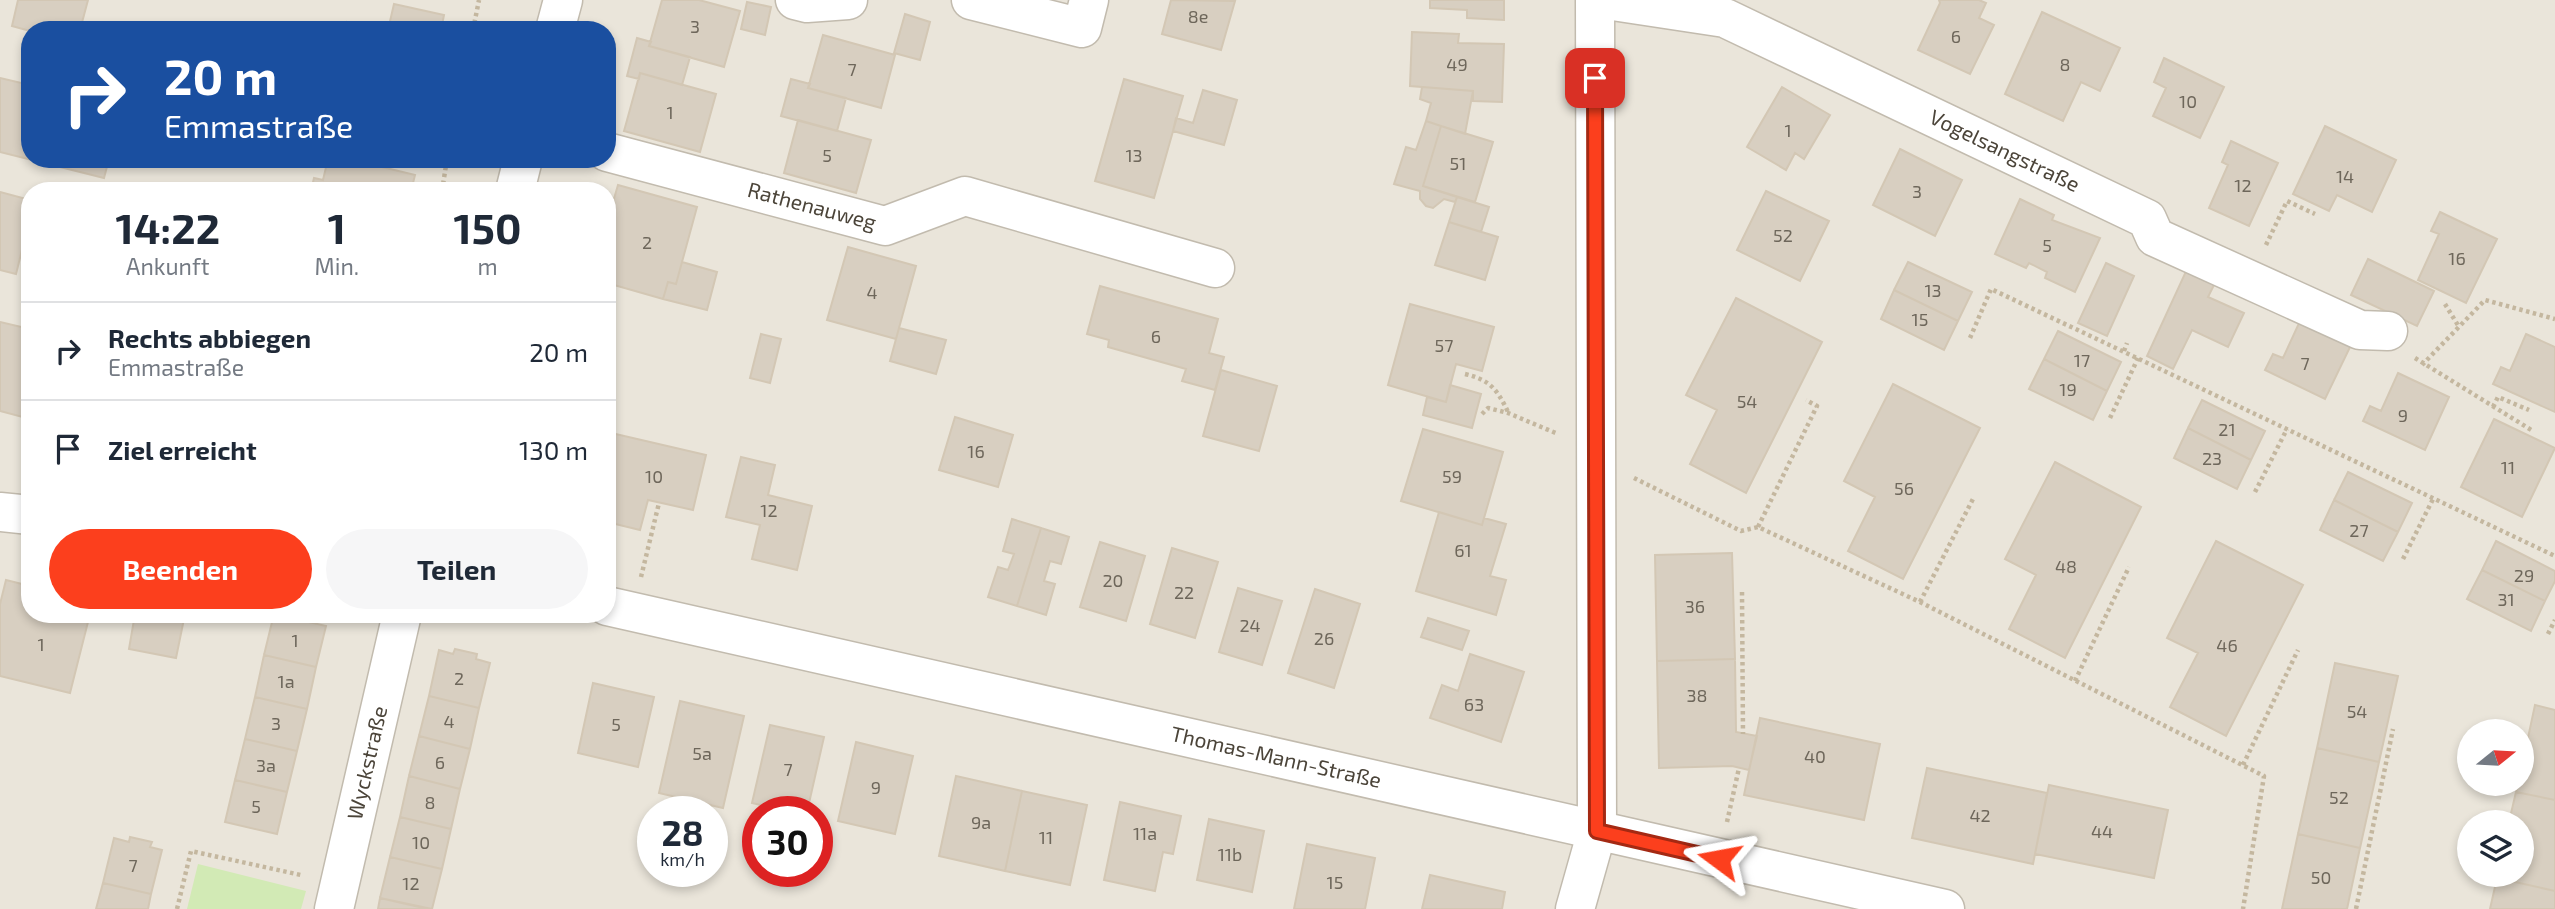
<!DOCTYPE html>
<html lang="de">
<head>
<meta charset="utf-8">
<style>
	:root { --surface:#fff; --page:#f6f6f7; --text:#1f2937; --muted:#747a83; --line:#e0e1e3; --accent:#fc3f1d }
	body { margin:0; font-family:"Exo 2",sans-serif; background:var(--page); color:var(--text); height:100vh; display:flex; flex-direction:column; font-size:26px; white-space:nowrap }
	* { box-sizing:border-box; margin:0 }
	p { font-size:23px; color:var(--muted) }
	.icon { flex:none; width:38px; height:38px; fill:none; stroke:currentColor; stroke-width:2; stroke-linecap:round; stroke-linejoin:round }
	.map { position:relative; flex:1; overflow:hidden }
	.panel { position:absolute; left:21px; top:182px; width:595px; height:441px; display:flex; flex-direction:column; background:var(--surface); border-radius:28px; box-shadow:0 4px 10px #0003 }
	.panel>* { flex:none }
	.hud { position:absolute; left:21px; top:21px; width:595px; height:147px; border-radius:28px; box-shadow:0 4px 10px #0003; background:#1a4fa0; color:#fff; overflow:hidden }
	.needle { width:46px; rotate:72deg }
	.buttons { position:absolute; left:2457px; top:719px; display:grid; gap:14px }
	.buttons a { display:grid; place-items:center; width:77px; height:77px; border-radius:50%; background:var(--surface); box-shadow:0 4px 10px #0003; font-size:35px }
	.speed { position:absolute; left:637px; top:796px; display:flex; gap:14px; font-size:35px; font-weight:700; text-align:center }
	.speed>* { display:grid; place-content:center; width:91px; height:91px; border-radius:50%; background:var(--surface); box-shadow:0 4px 10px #0003; line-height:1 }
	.speed small { font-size:18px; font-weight:400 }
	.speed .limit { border:10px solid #d22; background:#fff; color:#111 }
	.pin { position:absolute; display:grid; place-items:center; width:60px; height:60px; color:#fff; margin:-30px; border-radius:14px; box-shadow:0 4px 10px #0006 }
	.me { position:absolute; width:77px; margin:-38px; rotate:283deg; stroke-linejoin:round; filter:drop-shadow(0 0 5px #0008) }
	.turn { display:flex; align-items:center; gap:24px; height:147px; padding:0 28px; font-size:32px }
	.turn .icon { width:91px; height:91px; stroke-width:2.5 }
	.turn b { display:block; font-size:49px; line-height:60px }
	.eta { display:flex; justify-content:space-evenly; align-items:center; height:119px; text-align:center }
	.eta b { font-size:42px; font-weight:700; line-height:49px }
	.action { display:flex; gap:14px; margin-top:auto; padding:14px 28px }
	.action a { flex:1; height:80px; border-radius:42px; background:var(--accent); color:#fff; font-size:28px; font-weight:700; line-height:80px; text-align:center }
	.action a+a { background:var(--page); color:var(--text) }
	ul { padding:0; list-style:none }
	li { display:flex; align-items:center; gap:21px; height:98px; padding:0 28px; border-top:2px solid var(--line) }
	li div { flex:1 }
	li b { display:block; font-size:26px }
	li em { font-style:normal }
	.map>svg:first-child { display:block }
	.residential { fill:#eae5da; fill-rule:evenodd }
	.green { fill:#d2eab5 }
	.building { fill:#d8cfc1; stroke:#d3c7b4; stroke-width:2 }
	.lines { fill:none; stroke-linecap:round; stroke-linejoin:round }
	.minor-casing { stroke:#c2bbae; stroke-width:41 }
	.path { stroke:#c4b79f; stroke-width:4.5; stroke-dasharray:3.5 3.5; stroke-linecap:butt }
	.minor { stroke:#fff; stroke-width:38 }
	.route-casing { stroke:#a42913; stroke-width:18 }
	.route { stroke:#fc3f1d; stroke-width:12 }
	.labels { text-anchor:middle; stroke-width:7; stroke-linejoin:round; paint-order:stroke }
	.number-label { font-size:18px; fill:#6e675b }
	.street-label { font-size:21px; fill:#4b4439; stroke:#fff }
</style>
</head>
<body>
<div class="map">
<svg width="2555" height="909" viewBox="0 0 2555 909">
	<rect width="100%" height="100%" fill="#f6f3ec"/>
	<path class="residential" d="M0,0H2555V909H0ZM30,30H607V159H30ZM30,191H607V614H30ZM2469,732H2522V784H2469ZM653,812H712V872H653ZM758,812H817V872H758ZM2469,822H2522V875H2469Z"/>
	<path class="green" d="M198,864L306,891L301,909H187Z"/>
	<path class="building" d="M18,0H88L80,30L30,31L12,26Z
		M662,0H699L740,11L724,67L649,46Z
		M1171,0L1235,1L1221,50L1162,34Z
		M1430,0H1504V20L1467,18V10L1430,8Z
		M1939,0H1979L1986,3L1979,18L1994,25L1970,74L1918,50L1940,3Z
		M747,2L771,7L765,35L741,29Z
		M394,4L444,15L441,30H388Z
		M2042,12L2120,48L2100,91L2081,82L2063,121L2005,94Z
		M905,14L930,22L920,60L894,53Z
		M347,22L380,30H345Z
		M1412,32L1459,34L1458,43L1504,44L1502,102L1473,101V91L1410,86Z
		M823,35L895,55L881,108L808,88Z
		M637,38L651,42L649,46L690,57L682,85L640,73L639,79L627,76Z
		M2164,58L2224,87L2200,138L2153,116L2166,88L2154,82Z
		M640,73L716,94L700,152L624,131Z
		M0,78L30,85V159H109L104,178L0,152Z
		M791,79L810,84L808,88L846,98L837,131L781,116Z
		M1124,79L1183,96L1154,198L1095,181Z
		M1422,87L1473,91L1465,134L1426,121L1431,103L1420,99Z
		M1782,87L1830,115L1804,159L1795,153L1786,170L1747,147Z
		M1203,90L1237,100L1224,145L1173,131L1176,118L1193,123Z
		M798,120L871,140L856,193L784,173Z
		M1426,121L1441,126L1423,186L1457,197L1455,202L1444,199L1433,208L1426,206L1420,199V191L1394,184L1406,147L1416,150Z
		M1441,126L1493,142L1475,202L1423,186Z
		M2325,126L2396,160L2372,212L2337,195L2329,211L2293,194Z
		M2231,141L2278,163L2249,226L2209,208L2228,165L2222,162Z
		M1900,149L1962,180L1935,236L1873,205Z
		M328,159H349L415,175L411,191H311L314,178L323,180Z
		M618,185L697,207L676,284L668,282L663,299L607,283V223Z
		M1766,191L1829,221L1800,281L1737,250Z
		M0,192L30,200V244L24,242L16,274L0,270Z
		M1457,197L1489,207L1481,232L1449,222Z
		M2020,199L2054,215L2052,220L2100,238L2075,292L2045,278L2047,272L2029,263L2026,268L1995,254Z
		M2440,212L2497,239L2466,303L2418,280L2439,234L2431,231Z
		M1449,222L1498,237L1485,280L1435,265Z
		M848,247L916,266L896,339L827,320Z
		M2368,259L2434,291L2417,326L2351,295Z
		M682,262L717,272L707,310L663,299L668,282L676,284Z
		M1908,262L1972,292L1958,321L1894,290Z
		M2106,263L2134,276L2107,336L2078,323Z
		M2188,267L2216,281L2208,297L2244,313L2228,347L2192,330L2173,369L2147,356Z
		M1100,286L1218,319L1209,353L1224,357L1215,390L1182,381L1186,369L1108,347L1109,340L1087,334Z
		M1894,290L1958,321L1944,350L1881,319Z
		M1736,298L1822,342L1746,493L1690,464L1717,410L1686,395Z
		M1410,304L1494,327L1482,371L1456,364L1446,402L1388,385Z
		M2300,321L2351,345L2325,399L2265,370L2273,354L2283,358Z
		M0,322L30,329V419L0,411Z
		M899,328L946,340L936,374L890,361Z
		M2058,331L2121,362L2107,391L2044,359Z
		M761,334L781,339L770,383L750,378Z
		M2526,334L2555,347V412L2493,384L2501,367L2510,371Z
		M2044,359L2107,391L2093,420L2029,389Z
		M1221,370L1277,386L1259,451L1203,436Z
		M2398,373L2449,397L2425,450L2363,421L2370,406L2381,411Z
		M1893,384L1980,428L1903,579L1848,551L1875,497L1844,481Z
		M1450,385L1481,394L1472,428L1423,415L1427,397L1446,402Z
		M2202,400L2265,431L2251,460L2188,428Z
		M955,417L1013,435L998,487L939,470Z
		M2494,419L2555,448L2522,517L2461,487Z
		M2188,428L2251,460L2237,489L2174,458Z
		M1423,429L1503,452L1482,525L1401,501Z
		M607,432L706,455L693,510L648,500L640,530L607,522Z
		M741,457L775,465L768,495L812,506L797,570L752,559L760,525L726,517Z
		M2055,462L2141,507L2065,658L2009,629L2036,575L2005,559Z
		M2348,472L2412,503L2398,532L2334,500Z
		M2334,500L2398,532L2383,561L2320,530Z
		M1439,512L1482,525L1484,518L1506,524L1490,576L1506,580L1496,615L1416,591Z
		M1012,519L1041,528L1017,606L988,597L998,567L1008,570L1014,554L1003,551Z
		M1041,528L1069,537L1061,564L1050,561L1044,581L1055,584L1046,615L1017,606Z
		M2216,541L2303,585L2226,736L2170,707L2198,653L2167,638Z
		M2496,541L2555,571V581L2545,601L2482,570Z
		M1100,542L1145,556L1126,621L1080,607Z
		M1172,548L1218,562L1195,638L1150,624Z
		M1732,553L1735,659L1657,661L1655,555Z
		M2482,570L2545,601L2531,631L2467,599Z
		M6,580L30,586V614H90L70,693L0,676V604Z
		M1238,588L1282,601L1262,665L1219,652Z
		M1315,589L1360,604L1334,688L1288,673Z
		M135,614H185L176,658L129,649Z
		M274,614L326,626L316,667L264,655Z
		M1428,618L1469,631L1462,650L1421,637Z
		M455,649L477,654L476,659L490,663L479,708L429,696L439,650L453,654Z
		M1470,654L1524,672L1501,742L1430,718L1442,685L1458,691Z
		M264,655L316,667L307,709L255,697Z
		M1735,659L1736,732L1757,736L1749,770L1732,766L1659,768L1657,661Z
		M2335,663L2398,676L2379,762L2317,748Z
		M593,683L654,697L638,767L578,753Z
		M429,696L479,708L470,749L419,736Z
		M255,697L307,709L297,751L245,739Z
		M680,701L744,716L723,808L659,793Z
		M2535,705L2555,710V800L2516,792L2518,784H2522V766Z
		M1760,718L1880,744L1864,820L1744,795Z
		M770,725L824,737L807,812H790L752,803Z
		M419,736L470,749L460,789L409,776Z
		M245,739L297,751L287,792L235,780Z
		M856,742L913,756L895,834L838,821Z
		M2317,748L2379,762L2360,848L2298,834Z
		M1927,768L2047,793L2033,864L1912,838Z
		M409,776L460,789L451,829L400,817Z
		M956,776L1022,791L1005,871L939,856Z
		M235,780L287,792L277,834L225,822Z
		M2049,785L2168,810L2154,878L2035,854Z
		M1022,791L1087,805L1070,885L1005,871Z
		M2516,792L2555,800V891L2497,878L2498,875H2522V822H2509Z
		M686,799L711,805L710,812H684Z
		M1120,802L1181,816L1173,854L1163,852L1155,891L1104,880Z
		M400,817L451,829L442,869L390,857Z
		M1209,819L1264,831L1252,892L1197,880Z
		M2298,834L2360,848L2347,909H2282Z
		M130,837L152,842L150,847L162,850L151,894L103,883L114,838L129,842Z
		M1307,844L1375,858L1365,909H1294Z
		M390,857L442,869L432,909L380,898Z
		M1430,875L1505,892L1502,909H1422Z
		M2497,878L2555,891V909H2490Z
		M103,883L151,894L148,909H96Z
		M380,898L428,909H378Z"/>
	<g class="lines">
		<g class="minor-casing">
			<g id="minor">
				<path d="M795,0L807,3L848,0"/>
				<path d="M971,0L1082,28L1089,0"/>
				<path id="s1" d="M1606,0L1725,18L2147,219L2155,237L2360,330L2388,331"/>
				<path d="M555,30L563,0"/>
				<path id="s2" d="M607,152L885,226L965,196L1215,268"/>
				<path d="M515,191L523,159"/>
				<path d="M0,512L30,515"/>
				<path id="s3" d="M607,606L1945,909"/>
				<path id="s4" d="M334,909L402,614"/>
				<path d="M1575,909L1597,831L1595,0"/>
			</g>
		</g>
		<path class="path" d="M473,30L479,0
			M442,191L447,159
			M2266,245L2287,201L2315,214
			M2445,304L2459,327
			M1970,338L1991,289L2555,556
			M2124,351L2127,343
			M2415,358L2533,431
			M2422,365L2485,300L2555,319
			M1465,374C1490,380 1497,389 1508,412
			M2493,407L2498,397L2529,410
			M1482,414L1488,408L1508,413L1558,434
			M2110,418L2138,358
			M1634,478L1741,531L1758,527L1920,602L2264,776L2243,909
			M2255,492L2287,429
			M1758,527L1817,406L1806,400
			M2403,559L2433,499
			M641,577L659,503
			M1742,592L1743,734
			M1920,602L1974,497
			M2548,634L2555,620
			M2075,681L2129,567
			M2243,765L2298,650
			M1727,822L1739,768
			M177,909L191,851L301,875
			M2356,909L2393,729"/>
		<use href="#minor" class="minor"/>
	</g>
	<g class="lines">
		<g class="route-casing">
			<path id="route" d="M1595,78L1597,831L1719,859"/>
		</g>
		<use href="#route" class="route"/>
	</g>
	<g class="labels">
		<g class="number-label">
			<text x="1198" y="23">8e</text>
			<text x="695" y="33">3</text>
			<text x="1956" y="43">6</text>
			<text x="1457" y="71">49</text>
			<text x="2065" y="71">8</text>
			<text x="852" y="76">7</text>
			<text x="2188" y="108">10</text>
			<text x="670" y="119">1</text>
			<text x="1788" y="137">1</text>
			<text x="827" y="162">5</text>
			<text x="1134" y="162">13</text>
			<text x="1458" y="170">51</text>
			<text x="2345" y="183">14</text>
			<text x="2243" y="192">12</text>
			<text x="1917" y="198">3</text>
			<text x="1783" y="242">52</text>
			<text x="647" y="249">2</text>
			<text x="2047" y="252">5</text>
			<text x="2457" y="265">16</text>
			<text x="1933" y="297">13</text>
			<text x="872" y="299">4</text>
			<text x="1920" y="326">15</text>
			<text x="1156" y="343">6</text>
			<text x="1444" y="352">57</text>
			<text x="2082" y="367">17</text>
			<text x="2305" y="370">7</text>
			<text x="2068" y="396">19</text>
			<text x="1747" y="408">54</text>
			<text x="2403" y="422">9</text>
			<text x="2227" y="436">21</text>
			<text x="976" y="458">16</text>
			<text x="2212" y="465">23</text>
			<text x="2508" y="474">11</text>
			<text x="654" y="483">10</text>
			<text x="1452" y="483">59</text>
			<text x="1904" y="495">56</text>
			<text x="769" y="517">12</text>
			<text x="2359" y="537">27</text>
			<text x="1463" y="557">61</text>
			<text x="2066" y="573">48</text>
			<text x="2524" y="582">29</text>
			<text x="1113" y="587">20</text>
			<text x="1184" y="599">22</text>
			<text x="2506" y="606">31</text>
			<text x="1695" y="613">36</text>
			<text x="1250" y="632">24</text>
			<text x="1324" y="645">26</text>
			<text x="295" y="647">1</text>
			<text x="41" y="651">1</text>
			<text x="2227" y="652">46</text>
			<text x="459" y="685">2</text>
			<text x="286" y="688">1a</text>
			<text x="1697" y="702">38</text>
			<text x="1474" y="711">63</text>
			<text x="2357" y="718">54</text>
			<text x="449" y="728">4</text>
			<text x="276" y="730">3</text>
			<text x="616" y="731">5</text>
			<text x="702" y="760">5a</text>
			<text x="1815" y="763">40</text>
			<text x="440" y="769">6</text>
			<text x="266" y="772">3a</text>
			<text x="788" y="776">7</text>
			<text x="876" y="794">9</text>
			<text x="2339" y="804">52</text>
			<text x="430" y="809">8</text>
			<text x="256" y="813">5</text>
			<text x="1980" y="822">42</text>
			<text x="981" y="829">9a</text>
			<text x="2102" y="838">44</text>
			<text x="1145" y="840">11a</text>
			<text x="1046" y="844">11</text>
			<text x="421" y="849">10</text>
			<text x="1230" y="861">11b</text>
			<text x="133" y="872">7</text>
			<text x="2321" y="884">50</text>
			<text x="1335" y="889">15</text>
			<text x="411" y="890">12</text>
		</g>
		<g class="street-label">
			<text dy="7" stroke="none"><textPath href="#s1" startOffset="430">Vogelsangstraße</textPath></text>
			<text dy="7" stroke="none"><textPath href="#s2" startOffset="212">Rathenauweg</textPath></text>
			<text dy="7" stroke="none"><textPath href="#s3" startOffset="686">Thomas-Mann-Straße</textPath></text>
			<text dy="7" stroke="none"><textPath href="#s4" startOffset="150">Wyckstraße</textPath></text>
		</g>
	</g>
</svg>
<div class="buttons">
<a><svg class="needle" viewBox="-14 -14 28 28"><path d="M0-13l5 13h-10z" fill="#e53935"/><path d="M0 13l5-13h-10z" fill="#747a83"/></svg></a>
<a><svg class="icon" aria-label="layers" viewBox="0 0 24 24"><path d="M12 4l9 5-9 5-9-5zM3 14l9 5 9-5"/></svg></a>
</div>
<div class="speed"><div>28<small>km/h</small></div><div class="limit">30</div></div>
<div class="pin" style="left:1595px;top:78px;background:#d93025"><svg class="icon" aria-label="arrive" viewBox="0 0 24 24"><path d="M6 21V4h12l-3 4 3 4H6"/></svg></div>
<svg class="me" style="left:1719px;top:859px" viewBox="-20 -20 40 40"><path d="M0-17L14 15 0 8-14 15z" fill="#fc3f1d" stroke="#fff" stroke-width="4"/></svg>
<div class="hud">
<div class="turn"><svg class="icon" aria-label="right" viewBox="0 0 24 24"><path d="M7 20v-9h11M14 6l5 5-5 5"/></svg><div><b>20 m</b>Emmastraße</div></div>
</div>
<section class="panel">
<div class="eta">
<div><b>14:22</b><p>Ankunft</p></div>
<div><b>1</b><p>Min.</p></div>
<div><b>150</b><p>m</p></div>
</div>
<ul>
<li><svg class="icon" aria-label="right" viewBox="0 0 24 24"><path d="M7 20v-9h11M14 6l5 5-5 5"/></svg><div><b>Rechts abbiegen</b><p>Emmastraße</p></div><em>20 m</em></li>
<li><svg class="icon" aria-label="arrive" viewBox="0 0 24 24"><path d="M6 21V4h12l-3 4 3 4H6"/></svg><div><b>Ziel erreicht</b></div><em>130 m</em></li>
</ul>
<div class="action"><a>Beenden</a><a>Teilen</a></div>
</section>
</div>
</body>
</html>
